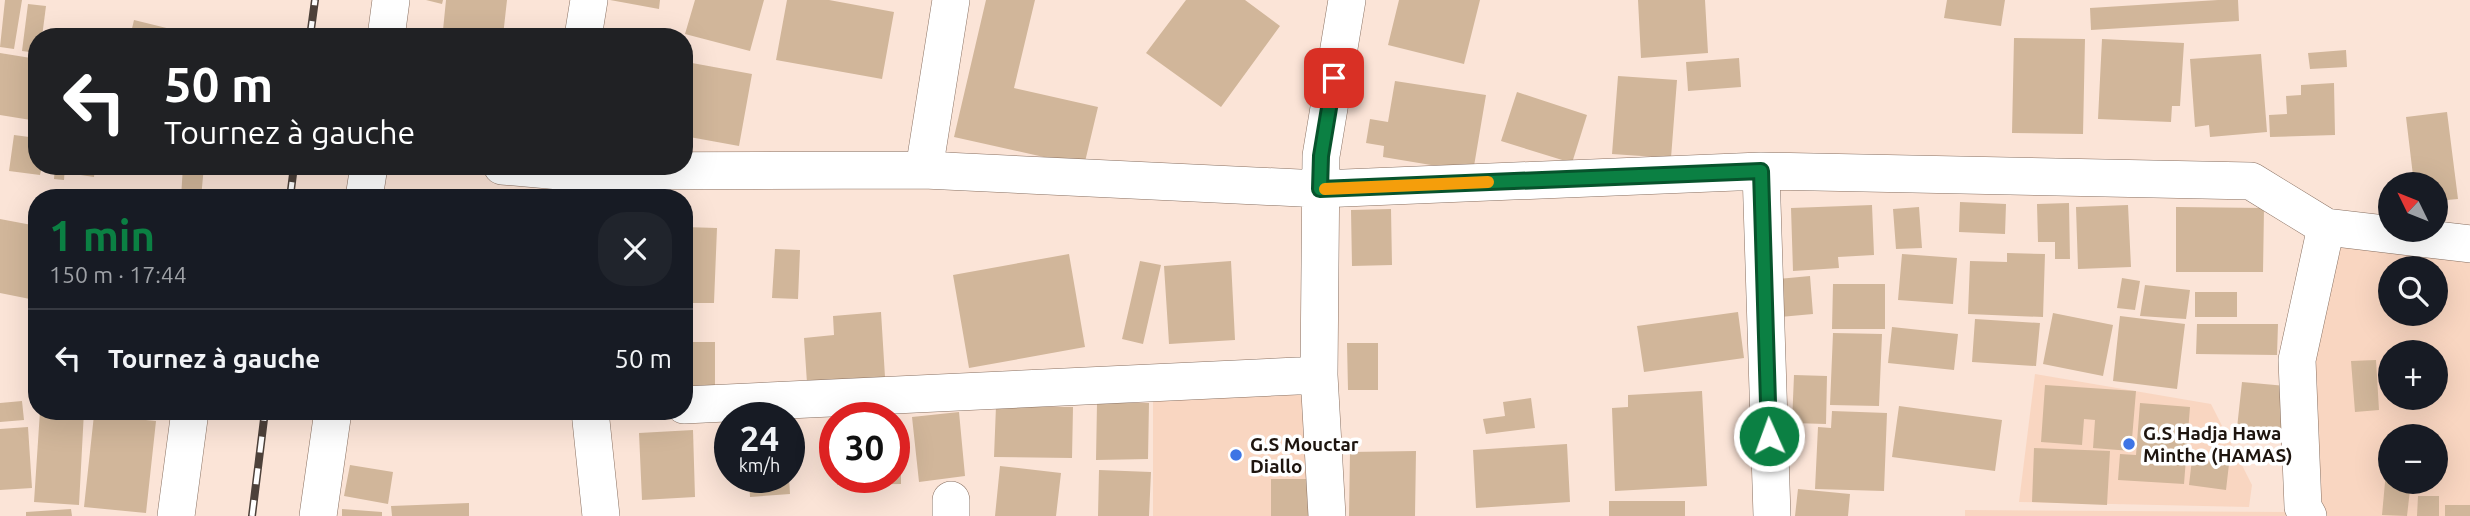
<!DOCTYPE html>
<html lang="fr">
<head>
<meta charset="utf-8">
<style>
	:root { --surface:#171b24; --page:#20242c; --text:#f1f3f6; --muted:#9ea1a6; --line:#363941; --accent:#0b8043 }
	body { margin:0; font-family:Ubuntu,sans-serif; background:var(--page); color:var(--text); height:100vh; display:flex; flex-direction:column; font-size:26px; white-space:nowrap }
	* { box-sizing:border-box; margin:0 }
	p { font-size:23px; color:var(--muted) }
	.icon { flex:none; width:38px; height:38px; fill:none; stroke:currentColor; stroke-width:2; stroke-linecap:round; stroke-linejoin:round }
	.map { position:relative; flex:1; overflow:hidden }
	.drawer { position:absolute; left:28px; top:189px; width:665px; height:231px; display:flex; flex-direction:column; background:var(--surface); border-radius:28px; box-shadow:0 7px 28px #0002 }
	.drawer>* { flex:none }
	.guide { position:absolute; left:28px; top:28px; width:665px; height:147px; border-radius:28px; box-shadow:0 7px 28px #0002; background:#202124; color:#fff; overflow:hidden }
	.needle { width:46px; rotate:313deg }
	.tools { position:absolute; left:2378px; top:172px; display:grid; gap:14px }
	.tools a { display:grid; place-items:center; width:70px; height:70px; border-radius:50%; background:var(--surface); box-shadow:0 7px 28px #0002; font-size:35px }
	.speed { position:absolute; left:714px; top:402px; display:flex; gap:14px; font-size:35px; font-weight:700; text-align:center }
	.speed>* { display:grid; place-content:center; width:91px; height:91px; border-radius:50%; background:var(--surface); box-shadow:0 7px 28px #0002; line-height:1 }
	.speed small { font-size:18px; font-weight:400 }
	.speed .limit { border:10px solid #d22; background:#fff; color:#111 }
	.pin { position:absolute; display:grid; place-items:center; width:60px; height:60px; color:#fff; margin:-30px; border-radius:14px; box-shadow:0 4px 10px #0006 }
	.me { position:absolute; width:77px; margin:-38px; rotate:358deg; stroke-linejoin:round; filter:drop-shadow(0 0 5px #0008) }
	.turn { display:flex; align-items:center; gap:24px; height:147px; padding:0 21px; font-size:32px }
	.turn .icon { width:91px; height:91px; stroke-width:2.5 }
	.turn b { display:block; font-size:49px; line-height:60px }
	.round { display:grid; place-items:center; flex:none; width:74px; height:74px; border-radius:28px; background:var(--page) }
	.headline { display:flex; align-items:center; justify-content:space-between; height:119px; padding:0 21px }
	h1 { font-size:42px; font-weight:700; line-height:52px; color:var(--accent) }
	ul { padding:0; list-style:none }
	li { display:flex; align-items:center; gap:21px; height:98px; padding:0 21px; border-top:2px solid var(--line) }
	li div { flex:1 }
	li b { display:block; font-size:26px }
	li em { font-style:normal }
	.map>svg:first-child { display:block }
	.built { fill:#f9d6c1; fill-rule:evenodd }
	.building { fill:#d1b69a }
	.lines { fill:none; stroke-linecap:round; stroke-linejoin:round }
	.minor-casing { stroke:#897061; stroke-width:38 }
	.minor { stroke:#fff; stroke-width:37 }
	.rail-casing { stroke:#4d413a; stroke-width:8 }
	.rail { stroke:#fff; stroke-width:5; stroke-dasharray:16; stroke-linecap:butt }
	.route-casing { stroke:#07532c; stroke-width:18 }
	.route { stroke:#0b8043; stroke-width:12 }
	.slow { stroke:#f59e0b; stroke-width:12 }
	.poi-dot { fill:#3e75e5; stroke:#fff; stroke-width:2.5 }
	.labels { text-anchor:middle; stroke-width:7; stroke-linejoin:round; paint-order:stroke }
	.poi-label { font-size:19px; font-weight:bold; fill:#1e150f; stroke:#fff; text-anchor:start }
</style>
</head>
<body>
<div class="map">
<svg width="2470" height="516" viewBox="0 0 2470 516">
	<rect width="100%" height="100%" fill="#fbe4d7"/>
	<path class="built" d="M2332,235L2470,259V516H2322L2309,350ZM2390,268H2436V313H2390ZM2390,352H2436V397H2390ZM2390,436H2436V481H2390Z
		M2035,374L2211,404L2252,485L2249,507L2019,502Z
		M1315,393L1321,516H1153V394Z
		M1965,510L2302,512L2303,516H1965Z"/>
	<path class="building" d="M5,0H22L14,49L0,47Z
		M426,0H443L442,4Z
		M446,0H507L503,36L443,30Z
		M610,0H660L659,9Z
		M695,0H764L750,51L685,34Z
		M787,0H829L894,12L882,79L776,60Z
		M986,0H1035L1014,88L1098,107L1084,166L954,137Z
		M1186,0H1245L1280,26L1221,107L1146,53Z
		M1399,0H1480L1464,64L1388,45Z
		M1638,0H1705L1708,53L1641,58Z
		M1947,0H2005L2001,26L1944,18Z
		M2218,0H2238L2239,21L2091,30L2090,8Z
		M28,4L46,6L42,37H37V53L22,51Z
		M134,20L199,36V37H130Z
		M605,30L660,35V37H604Z
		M2014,38L2085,39L2083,134L2012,133Z
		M2102,39L2184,43L2180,106H2172L2171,122L2098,119Z
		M2346,50L2347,67L2310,69L2308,53Z
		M0,53L37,59V121L0,115Z
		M2261,54L2267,132L2210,137L2209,125L2195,127L2190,59Z
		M1739,58L1741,87L1688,91L1686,62Z
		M692,63L752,74L739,146L684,136V106Z
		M1618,76L1677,80L1671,158L1612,154Z
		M1395,81L1486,95L1473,172L1383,157L1384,146L1366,143L1370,119L1388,122Z
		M2334,83L2335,135L2270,137L2269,115L2287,114L2286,96L2301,95V85Z
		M1517,92L1587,115L1572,163L1501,141Z
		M2447,112L2458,199L2436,201V184H2414L2406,117Z
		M14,135L37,138V166H42L40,175L9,171Z
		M55,166H65L64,180L54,179Z
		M75,166H95L94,177L74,174Z
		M183,166H204L201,198H181Z
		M1960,202L2006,204L2005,234L1959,232Z
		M2069,203L2070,259H2055V242H2038L2037,204Z
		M1872,205L1874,255L1838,257L1839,268L1793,271L1791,208Z
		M2128,205L2131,267L2078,269L2076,207Z
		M1919,207L1922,248L1896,249L1893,209Z
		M2176,207L2264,208L2263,272H2176Z
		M1391,209L1392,265L1352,266L1351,210Z
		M0,219L37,226L35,300L0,293Z
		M684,227L717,228L714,303H684Z
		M775,249L800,250L798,299L772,298Z
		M2007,253L2045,254L2043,317L1968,314L1970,261L2007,262Z
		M1069,254L1085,347L969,368L953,275Z
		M1902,254L1957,258L1953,304L1898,300Z
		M1140,261L1161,265L1143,344L1122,339Z
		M1231,261L1235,340L1169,344L1164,266Z
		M1810,276L1813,314L1780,317L1777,279Z
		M2122,278L2140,281L2135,310L2117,308Z
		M1833,284H1885V329H1832Z
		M2145,285L2190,290L2186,319L2140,316Z
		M2195,292H2237V317H2195Z
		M881,312L885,377L807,383L804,338L834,335L833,316Z
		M1738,312L1744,358L1644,372L1637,326Z
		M2053,313L2113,325L2103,376L2043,364Z
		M2120,316L2185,324L2177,389L2113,381Z
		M1975,319L2040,323L2036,366L1972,362Z
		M2197,324H2278L2277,355L2196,354Z
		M1892,327L1958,334L1954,370L1888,363Z
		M1833,333L1882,334L1879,406L1830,405Z
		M684,342H715V392H684Z
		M1347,343H1378V390H1348Z
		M2376,360L2379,410L2355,412L2351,361Z
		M1794,375L1827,376L1826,424L1792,423Z
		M2242,382L2286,386L2282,432L2237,428Z
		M2045,385L2136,391L2131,451L2093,448L2095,420L2084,419L2082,445L2041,442Z
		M1702,391L1707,486L1615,491L1612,408L1628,407V395Z
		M1531,398L1535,428L1486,434L1483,419L1505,416L1503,402Z
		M22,401L24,420L0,422V403Z
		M1097,403H1149L1148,459L1096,460Z
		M2140,403L2190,407L2184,484L2118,480L2120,454L2136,455Z
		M996,406L1073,407L1072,458L994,457Z
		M1899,406L2002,420L1995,471L1892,457Z
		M40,411H84L79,505L34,502Z
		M1832,411L1887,413L1884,491L1815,489L1818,427L1831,428Z
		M959,412L965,476L919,482L912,417Z
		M94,415L156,421L146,513L84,507Z
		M28,427L32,488L0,490V429Z
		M894,429H901V484L837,485V478H894Z
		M693,430L695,497L642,500L639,433Z
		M1567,444L1570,502L1476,508L1473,450Z
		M2034,448L2110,451L2107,505L2032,502Z
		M2388,450H2390V481H2411L2407,516L2382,515Z
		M1416,451L1415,516H1349L1350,452Z
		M2192,459L2229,464L2226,490L2189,485Z
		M350,465L393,472L388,504L344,496Z
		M1000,466L1061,473L1056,516H995Z
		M1099,470L1151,472L1149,516H1098Z
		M749,478H789L790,494L750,497Z
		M1271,479H1315L1316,516H1271Z
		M1798,489L1850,494L1848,516H1795Z
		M2418,496H2439V516H2417Z
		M1609,501H1685V516H1609Z
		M469,503V516H392L391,506Z
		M2445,505H2470V516H2445Z
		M71,509L72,516H26V512Z
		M342,509L382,512V516H342Z"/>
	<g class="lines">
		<g class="minor-casing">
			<path id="minor" d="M386,37L391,0
				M583,37L589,0
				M502,166L560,171L924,170L1320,189L1761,171L2251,181L2326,227L2470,244
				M924,170L951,0
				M1761,171L1772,516
				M364,198L369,166
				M684,405L1319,375
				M590,411L601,516
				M176,516L190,411
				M318,516L333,411
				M951,516V500
				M1327,516L1319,375L1321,156L1347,0
				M2308,516L2303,507L2297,360L2326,227"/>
		</g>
		<use href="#minor" class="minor"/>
		<g class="rail-casing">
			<path id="rail" d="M310,37L315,0
				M290,198L294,166
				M252,516L265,411"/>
		</g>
		<use href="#rail" class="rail"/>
	</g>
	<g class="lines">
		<g class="route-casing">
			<path id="route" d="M1334,78L1321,156L1320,189L1761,171L1769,436"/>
		</g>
		<use href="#route" class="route"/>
		<path class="slow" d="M1325,189L1488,182"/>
	</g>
	<g class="poi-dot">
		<circle cx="2129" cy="444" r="7"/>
		<circle cx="1236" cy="455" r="7"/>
	</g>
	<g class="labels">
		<g class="poi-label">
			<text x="2143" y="440">G.S Hadja Hawa<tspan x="2143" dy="22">Minthe (HAMAS)</tspan></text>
			<text x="1250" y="451">G.S Mouctar<tspan x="1250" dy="22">Diallo</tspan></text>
		</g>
	</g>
</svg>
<div class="tools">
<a><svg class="needle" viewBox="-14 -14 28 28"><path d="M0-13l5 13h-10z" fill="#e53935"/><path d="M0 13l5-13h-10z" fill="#9ea1a6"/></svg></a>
<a><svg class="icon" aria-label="search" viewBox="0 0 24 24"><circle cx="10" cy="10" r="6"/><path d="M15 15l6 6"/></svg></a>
<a>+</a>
<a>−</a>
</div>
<div class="speed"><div>24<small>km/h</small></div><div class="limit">30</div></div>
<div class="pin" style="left:1334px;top:78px;background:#d93025"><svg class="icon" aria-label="arrive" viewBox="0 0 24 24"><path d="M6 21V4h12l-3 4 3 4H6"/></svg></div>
<svg class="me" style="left:1769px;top:436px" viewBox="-20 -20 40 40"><circle r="17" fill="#0b8043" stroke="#fff" stroke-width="3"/><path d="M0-11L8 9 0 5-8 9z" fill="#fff"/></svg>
<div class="guide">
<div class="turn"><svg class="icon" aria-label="left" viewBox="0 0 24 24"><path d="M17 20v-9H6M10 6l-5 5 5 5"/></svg><div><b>50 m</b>Tournez à gauche</div></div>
</div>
<section class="drawer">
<div class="headline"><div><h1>1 min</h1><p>150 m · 17:44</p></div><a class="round"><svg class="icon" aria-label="close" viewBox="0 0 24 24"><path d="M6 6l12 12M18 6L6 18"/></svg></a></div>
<ul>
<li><svg class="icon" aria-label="left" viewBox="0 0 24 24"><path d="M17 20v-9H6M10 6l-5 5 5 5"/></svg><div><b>Tournez à gauche</b></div><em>50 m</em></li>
</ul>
</section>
</div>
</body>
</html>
